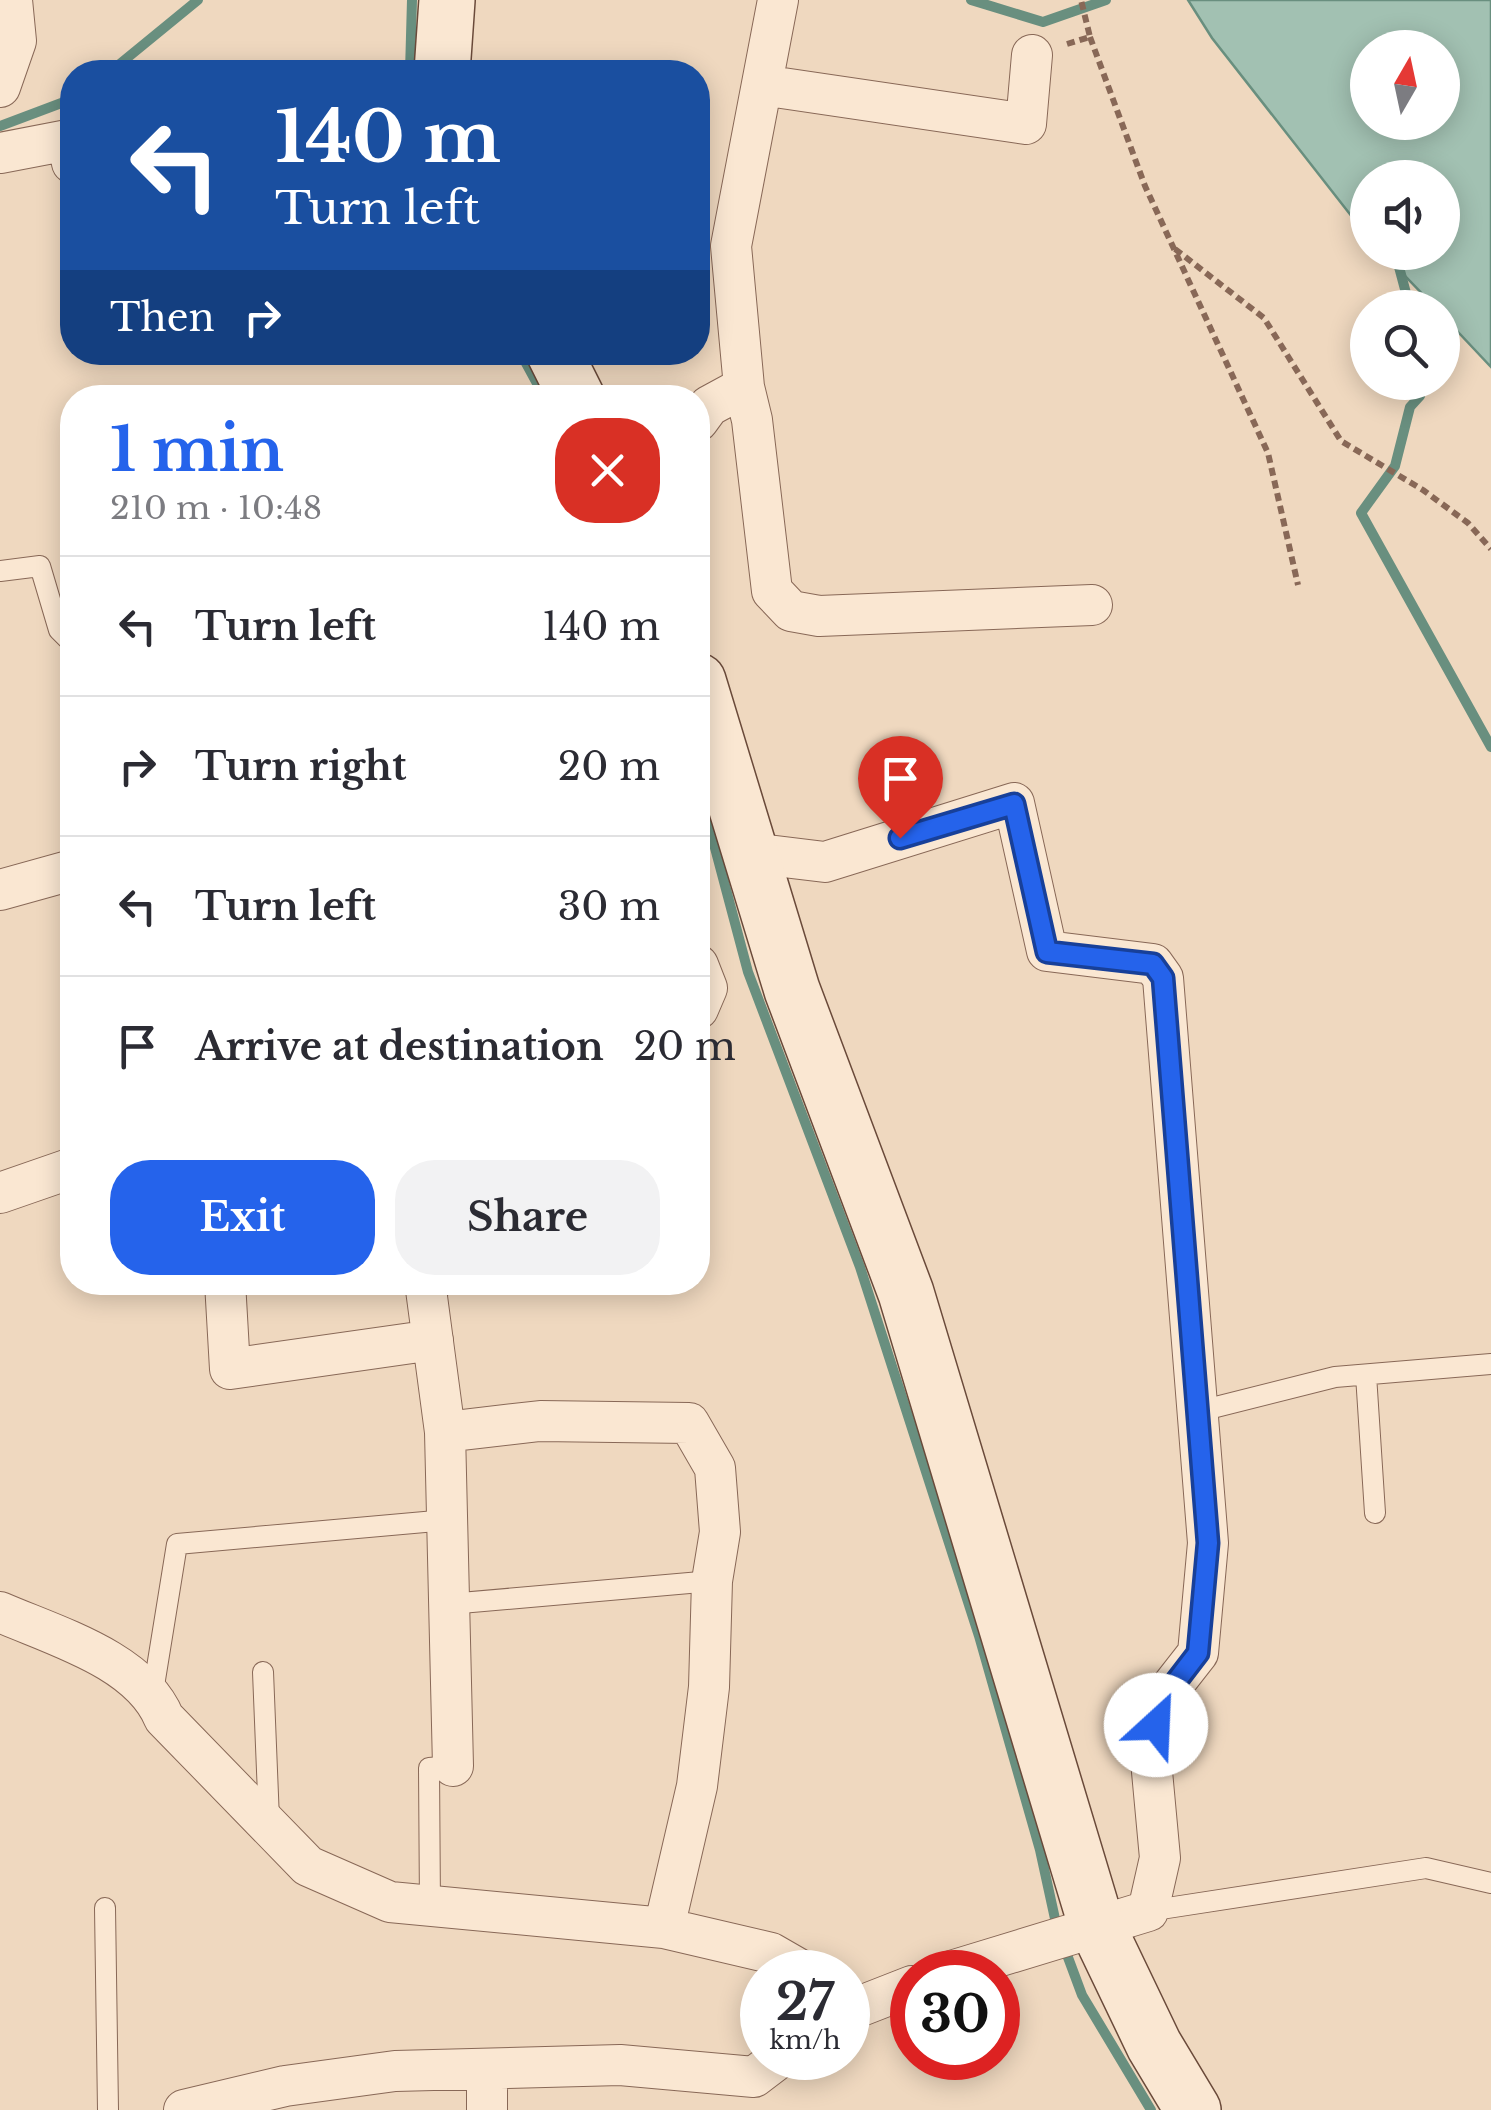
<!DOCTYPE html>
<html lang="en">
<head>
<meta charset="utf-8">
<style>
	:root { --surface:#fff; --page:#f2f2f3; --text:#2b2b33; --muted:#7c7c81; --line:#e1e1e2; --accent:#2563eb }
	body { margin:0; font-family:"Libre Baskerville",serif; background:var(--page); color:var(--text); height:100vh; display:flex; flex-direction:column; font-size:38px; white-space:nowrap }
	* { box-sizing:border-box; margin:0 }
	p { font-size:32px; color:var(--muted) }
	.icon { flex:none; width:55px; height:55px; fill:none; stroke:currentColor; stroke-width:2; stroke-linecap:round; stroke-linejoin:round }
	.map { position:relative; flex:1; overflow:hidden }
	.details { position:absolute; left:60px; top:385px; width:650px; height:910px; display:flex; flex-direction:column; background:var(--surface); border-radius:40px; box-shadow:0 5px 25px #0003 }
	.details>* { flex:none }
	.top-card { position:absolute; left:60px; top:60px; width:650px; height:305px; border-radius:40px; box-shadow:0 5px 25px #0003; background:#1a4fa0; color:#fff; overflow:hidden }
	.needle { width:65px; rotate:9deg }
	.fabs { position:absolute; left:1350px; top:30px; display:grid; gap:20px }
	.fabs a { display:grid; place-items:center; width:110px; height:110px; border-radius:50%; background:var(--surface); box-shadow:0 5px 25px #0003; font-size:50px }
	.speed { position:absolute; left:740px; top:1950px; display:flex; gap:20px; font-size:50px; font-weight:700; text-align:center }
	.speed>* { display:grid; place-content:center; width:130px; height:130px; border-radius:50%; background:var(--surface); box-shadow:0 5px 25px #0003; line-height:1 }
	.speed small { font-size:25px; font-weight:400 }
	.speed .limit { border:15px solid #d22; background:#fff; color:#111 }
	.pin { position:absolute; display:grid; place-items:center; width:85px; height:85px; color:#fff; margin:-102px -42px; border-radius:50% 50% 50% 0; rotate:-45deg; box-shadow:0 0 10px #0007 }
	.pin .icon { rotate:45deg }
	.me { position:absolute; width:110px; margin:-55px; rotate:25deg; stroke-linejoin:round; filter:drop-shadow(0 0 8px #0008) }
	.turn { display:flex; align-items:center; gap:35px; height:210px; padding:0 50px; font-size:45px }
	.turn .icon { width:130px; height:130px; stroke-width:2.5 }
	.turn b { display:block; font-size:70px; line-height:85px }
	.then { display:flex; align-items:center; height:95px; padding:0 50px; background:#0003; gap:20px; font-size:38px }
	.round { display:grid; place-items:center; flex:none; width:105px; height:105px; border-radius:40px; background:var(--page) }
	.headline { display:flex; align-items:center; justify-content:space-between; height:170px; padding:0 50px }
	h1 { font-size:60px; font-weight:700; line-height:75px; color:var(--accent) }
	.button { display:flex; gap:20px; margin-top:auto; padding:20px 50px }
	.button a { flex:1; height:115px; border-radius:40px; background:var(--accent); color:#fff; font-size:40px; font-weight:700; line-height:115px; text-align:center }
	.button a+a { background:var(--page); color:var(--text) }
	ul { padding:0; list-style:none }
	li { display:flex; align-items:center; gap:30px; height:140px; padding:0 50px; border-top:2px solid var(--line) }
	li div { flex:1 }
	li b { display:block; font-size:38px }
	li em { font-style:normal }
	.map>svg:first-child { display:block }
	.water { fill:#a2c1b2; stroke:#698f7f; stroke-width:2.5; fill-rule:evenodd }
	.lines { fill:none; stroke-linecap:round; stroke-linejoin:round }
	.stream { stroke:#698f7f; stroke-width:10 }
	.lane-casing { stroke:#886857; stroke-width:22 }
	.street-casing { stroke:#886857; stroke-width:42 }
	.secondary-casing { stroke:#6a4a3a; stroke-width:58 }
	.path { stroke:#886857; stroke-width:6; stroke-dasharray:8 5; stroke-linecap:butt }
	.lane { stroke:#fae7d2; stroke-width:20 }
	.street { stroke:#fae7d2; stroke-width:40 }
	.secondary { stroke:#fae7d2; stroke-width:55 }
	.route-casing { stroke:#184099; stroke-width:25 }
	.route { stroke:#2563eb; stroke-width:18 }
</style>
</head>
<body>
<div class="map">
<svg width="1491" height="2110" viewBox="0 0 1491 2110">
	<rect width="100%" height="100%" fill="#efd8bf"/>
	<path class="water" d="M1188,0H1491V367L1443,316L1442,308L1435,307L1383,253L1442,252V178H1368L1367,236L1212,38ZM1368,48H1442V122H1368Z"/>
	<g class="lines">
		<path class="stream" d="M971,0L1043,22L1106,0
			M110,72L198,0
			M410,72L412,0
			M0,126L72,99
			M1395,252L1410,308
			M520,352L545,398
			M1418,382L1420,396L1410,407L1395,466L1361,513L1491,747
			M698,784L748,972L860,1267L979,1636L1040,1850L1057,1928
			M1063,1944L1082,1995L1151,2110"/>
		<g class="lane-casing">
			<path id="lane" d="M0,571L40,566L59,630L72,643
				M426,1288L460,1282
				M1366,1375L1375,1513
				M1200,1411L1335,1377L1491,1364
				M449,1604L712,1581
				M263,1672L269,1820
				M153,1692L177,1544L447,1520
				M430,1907L429,1768L453,1766
				M105,1908L108,2110
				M1148,1911L1426,1868L1491,1883"/>
		</g>
		<g class="street-casing">
			<path id="street" d="M762,85L1026,124L1032,55
				M0,87L16,41L12,0
				M0,153L68,140L72,163
				M744,387L752,420L772,591L791,611L819,616L1092,605
				M698,421L709,406L744,387L731,246L778,0
				M750,853L825,862L1014,803L1047,951L1153,964L1163,978L1208,1543L1198,1653L1162,1699L1150,1750L1160,1858L1148,1911L948,1972
				M0,890L72,870
				M698,965L707,988L698,1009
				M0,1193L72,1168
				M225,1282L230,1369L433,1340
				M425,1282L445,1432L453,1766
				M445,1432L540,1421L689,1423L715,1468L720,1532L712,1581L709,1687L697,1786L664,1928
				M0,1612C55,1636 140,1660 164,1718L308,1866L390,1902L664,1928L771,1953L804,1972
				M848,2011L912,1986
				M184,2110L285,2086L395,2071L620,2065L754,2077L779,2058
				M487,2110V2071"/>
		</g>
		<g class="secondary-casing">
			<path id="secondary" d="M442,72L447,0
				M554,352L577,398
				M698,681L792,990L906,1293L1096,1924L1154,2045L1193,2110"/>
		</g>
		<path class="path" d="M1090,37L1145,186L1268,453L1298,585
			M1067,44L1090,37L1081,0
			M1175,249L1264,318L1341,441L1423,490L1468,523L1491,549"/>
		<use href="#lane" class="lane"/>
		<use href="#street" class="street"/>
		<use href="#secondary" class="secondary"/>
	</g>
	<g class="lines">
		<g class="route-casing">
			<path id="route" d="M900,838L1014,804L1047,952L1153,964L1163,978L1208,1543L1198,1653L1162,1700L1156,1725"/>
		</g>
		<use href="#route" class="route"/>
	</g>
</svg>
<div class="fabs">
<a><svg class="needle" viewBox="-14 -14 28 28"><path d="M0-13l5 13h-10z" fill="#e53935"/><path d="M0 13l5-13h-10z" fill="#7c7c81"/></svg></a>
<a><svg class="icon" aria-label="sound" viewBox="0 0 24 24"><path d="M4 9h4l5-4v14l-5-4H4zM17 9q2 3 0 6"/></svg></a>
<a><svg class="icon" aria-label="search" viewBox="0 0 24 24"><circle cx="10" cy="10" r="6"/><path d="M15 15l6 6"/></svg></a>
</div>
<div class="speed"><div>27<small>km/h</small></div><div class="limit">30</div></div>
<div class="pin" style="left:900px;top:838px;background:#d93025"><svg class="icon" aria-label="arrive" viewBox="0 0 24 24"><path d="M6 21V4h12l-3 4 3 4H6"/></svg></div>
<svg class="me" style="left:1156px;top:1725px" viewBox="-20 -20 40 40"><circle r="19" fill="#fff"/><path d="M0-13L10 11 0 6-10 11z" fill="#2563eb"/></svg>
<div class="top-card">
<div class="turn"><svg class="icon" aria-label="left" viewBox="0 0 24 24"><path d="M17 20v-9H6M10 6l-5 5 5 5"/></svg><div><b>140 m</b>Turn left</div></div>
<div class="then">Then<svg class="icon" aria-label="right" viewBox="0 0 24 24"><path d="M7 20v-9h11M14 6l5 5-5 5"/></svg></div>
</div>
<section class="details">
<div class="headline"><div><h1>1 min</h1><p>210 m · 10:48</p></div><a class="round" style="background:#d93025;color:#fff"><svg class="icon" aria-label="close" viewBox="0 0 24 24"><path d="M6 6l12 12M18 6L6 18"/></svg></a></div>
<ul>
<li><svg class="icon" aria-label="left" viewBox="0 0 24 24"><path d="M17 20v-9H6M10 6l-5 5 5 5"/></svg><div><b>Turn left</b></div><em>140 m</em></li>
<li><svg class="icon" aria-label="right" viewBox="0 0 24 24"><path d="M7 20v-9h11M14 6l5 5-5 5"/></svg><div><b>Turn right</b></div><em>20 m</em></li>
<li><svg class="icon" aria-label="left" viewBox="0 0 24 24"><path d="M17 20v-9H6M10 6l-5 5 5 5"/></svg><div><b>Turn left</b></div><em>30 m</em></li>
<li><svg class="icon" aria-label="arrive" viewBox="0 0 24 24"><path d="M6 21V4h12l-3 4 3 4H6"/></svg><div><b>Arrive at destination</b></div><em>20 m</em></li>
</ul>
<div class="button"><a>Exit</a><a>Share</a></div>
</section>
</div>
</body>
</html>
